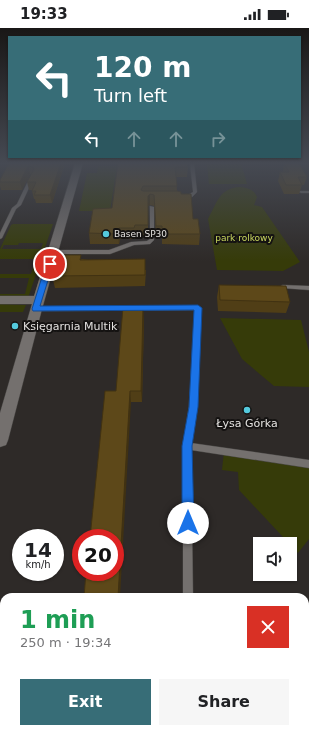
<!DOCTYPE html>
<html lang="en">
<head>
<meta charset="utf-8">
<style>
	:root { --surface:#fff; --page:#f6f6f6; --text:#202124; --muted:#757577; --accent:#376d77 }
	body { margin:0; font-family:"DejaVu Sans",sans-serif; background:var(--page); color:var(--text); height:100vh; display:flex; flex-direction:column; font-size:15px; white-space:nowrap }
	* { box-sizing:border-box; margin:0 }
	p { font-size:13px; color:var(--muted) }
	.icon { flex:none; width:22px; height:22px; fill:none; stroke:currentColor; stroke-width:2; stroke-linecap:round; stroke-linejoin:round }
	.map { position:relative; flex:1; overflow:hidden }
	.panel { position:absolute; left:0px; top:565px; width:309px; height:140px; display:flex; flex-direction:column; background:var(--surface); border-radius:12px 12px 0 0; box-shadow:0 1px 3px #0004 }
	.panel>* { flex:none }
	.hud { position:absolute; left:8px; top:8px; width:293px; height:122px; border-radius:0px; box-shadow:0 1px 3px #0004; background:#376d77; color:#fff; overflow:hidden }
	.buttons { position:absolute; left:253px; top:509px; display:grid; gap:8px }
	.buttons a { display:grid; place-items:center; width:44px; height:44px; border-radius:0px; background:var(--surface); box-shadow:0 1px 3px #0004; font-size:20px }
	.speed { position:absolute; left:12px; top:501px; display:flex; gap:8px; font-size:20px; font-weight:700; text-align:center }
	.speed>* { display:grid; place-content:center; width:52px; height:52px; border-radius:50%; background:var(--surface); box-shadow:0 1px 3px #0004; line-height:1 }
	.speed small { font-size:10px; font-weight:400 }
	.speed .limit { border:6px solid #d22; background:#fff; color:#111 }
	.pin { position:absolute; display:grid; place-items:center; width:34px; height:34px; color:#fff; margin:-17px; border:2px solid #fff; border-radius:50%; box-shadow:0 1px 4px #0007 }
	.me { position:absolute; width:44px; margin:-22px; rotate:0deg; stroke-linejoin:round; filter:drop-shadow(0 0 3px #0008) }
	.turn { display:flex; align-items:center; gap:14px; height:84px; padding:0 20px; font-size:18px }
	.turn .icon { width:52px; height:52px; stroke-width:2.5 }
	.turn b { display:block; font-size:28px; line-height:34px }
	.lanes { display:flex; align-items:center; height:38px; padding:0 20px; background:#0003; justify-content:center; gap:20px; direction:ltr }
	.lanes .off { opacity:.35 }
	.round { display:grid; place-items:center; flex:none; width:42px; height:42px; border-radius:0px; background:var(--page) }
	.headline { display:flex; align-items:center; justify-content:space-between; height:68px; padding:0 20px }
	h1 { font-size:24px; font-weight:700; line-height:30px; color:#1e9e55 }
	.cta { display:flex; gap:8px; margin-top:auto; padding:8px 20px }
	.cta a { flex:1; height:46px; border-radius:0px; background:var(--accent); color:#fff; font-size:16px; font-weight:700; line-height:46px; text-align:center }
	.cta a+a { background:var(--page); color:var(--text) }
	.status { display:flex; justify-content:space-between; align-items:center; height:28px; padding:0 20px; background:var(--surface); direction:ltr }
	.status svg { height:11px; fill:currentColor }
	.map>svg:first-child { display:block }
	.green { fill:#363b09; fill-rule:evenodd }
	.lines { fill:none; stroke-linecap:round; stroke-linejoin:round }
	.lane-casing { stroke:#474543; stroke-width:1 }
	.street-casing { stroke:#474543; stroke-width:1 }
	.lane { fill:#74706e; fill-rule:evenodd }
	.street { fill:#74706e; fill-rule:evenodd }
	.wall { fill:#503e16 }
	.shaded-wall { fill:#413212 }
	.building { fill:#5d4819; stroke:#413212 }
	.route { fill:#1a73e8; stroke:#114b97 }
	.poi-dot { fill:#54cadd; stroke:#151312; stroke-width:1.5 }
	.labels { text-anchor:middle; stroke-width:4; stroke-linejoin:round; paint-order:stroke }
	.far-poi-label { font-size:9px; fill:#e4e2e0; stroke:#151312; text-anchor:start }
	.far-park-label { font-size:9px; fill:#cad85f; stroke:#151312 }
	.poi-label { font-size:11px; fill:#e4e2e0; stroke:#151312; text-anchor:start }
</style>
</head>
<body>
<div class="status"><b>19:33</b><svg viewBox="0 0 49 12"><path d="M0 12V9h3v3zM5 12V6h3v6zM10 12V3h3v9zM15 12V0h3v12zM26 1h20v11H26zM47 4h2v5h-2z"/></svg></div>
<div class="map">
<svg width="309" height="705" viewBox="0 0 309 705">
	<rect width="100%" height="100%" fill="#2e2a28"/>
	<path class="green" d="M207,135H241L247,156H209Z
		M98,138H117L110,183H79L87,145H97Z
		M240,159C247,160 254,161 257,169L254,177L262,179L300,234L283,243L217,242L208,191C217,175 219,160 240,159Z
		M13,196H53L29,267L28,269H0V266H25L29,250H0V246H31L36,231H0V221L11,197ZM19,215H43L41,221H2L4,217H18Z
		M0,276L26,277L23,284H0Z
		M220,290L301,292L309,324V359L274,358L242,331Z
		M224,423L309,436V511L298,525L239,462L238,444L222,442Z"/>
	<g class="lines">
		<g class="lane-casing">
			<path id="lane" d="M190,135H194L197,164L192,169L182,171L180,170V169L188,167L193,164Z
				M32,148L34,149L21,177L16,181L2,210L0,211V205L12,180L17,176L30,149Z
				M299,163H309V165H301L299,164Z
				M150,178L154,179V212L150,216L134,217L110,226H53L50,224L53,222H109L131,214L147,213L150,211Z
				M283,257L309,258V262L281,260V258Z
				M198,278L201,280L197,379L191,415L309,432V440L191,422L193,569H183V418L189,379L195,282L36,283L33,281L36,279Z
				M183,701H195V705H183Z"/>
		</g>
		<g class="street-casing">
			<path id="street" d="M75,135H83L42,281L8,412L6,417L0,419V385L32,276H0V268H34Z"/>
		</g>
		<use href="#lane" class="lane"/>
		<use href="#street" class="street"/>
	</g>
	<path class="wall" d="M9,135H65L52,175H36L35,171H34L32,163L33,162H29L27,154L31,146H30L22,162H1L0,158V152Z
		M118,135L188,139L187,149H176L177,163L181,166L200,206L199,217L162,216V208H156L154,178L150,177L148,178V208H135V211H120L119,216H90L89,205L112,180Z
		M284,135L307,149L304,157H302L299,166H284L278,153L280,144H283Z
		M82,231L146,242L145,258L55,260L52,248Z
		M219,257L290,274L286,285L218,283L217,269Z
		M144,291L142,374H131L116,363Z
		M305,611L309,613V658L305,657Z"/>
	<path class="shaded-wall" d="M61,135H65L52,175L50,167Z
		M28,138L30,146L22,162L20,154Z
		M150,166V177L148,178V208V168Z
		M119,200L120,211L119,216L118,206Z
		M143,279L144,291L142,374L141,363Z
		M130,363L131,374L120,569H118Z
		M92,701H95V705H92Z"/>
	<path class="building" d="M9,135H61L50,167H34L36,163H32L36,154H27L34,141L33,139L28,138L20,154H0V152Z
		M118,135H187L188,139H175L177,158H143L141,162L143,163H177L181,164V166H191L193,191H198L200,206H162V198H156L154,167L150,166L148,168V197H135L134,200H119L118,206L89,205L93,181L112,180Z
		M284,135H299L307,149H298L302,157H286L280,144H289Z
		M57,227H81L80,232L145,231V247L52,248Z
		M219,257L286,258L290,274L220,272Z
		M123,279H143L141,363H130L118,569H84L86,544H115V510H90L105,363H116Z
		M305,611L309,613V655L305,654Z
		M52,701H92V705H51Z"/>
	<linearGradient id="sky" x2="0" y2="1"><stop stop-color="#191716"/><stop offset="0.58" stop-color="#464a53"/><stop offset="1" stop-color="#464a53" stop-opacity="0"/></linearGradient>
	<rect width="309" height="233" fill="url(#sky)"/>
	<path class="route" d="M50,234L53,236L40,278L198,277L202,280L198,379L192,418L194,495L192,499L188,501L184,499L182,495V418L189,379L194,282L33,283L32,281L46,236Z"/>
	<g class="poi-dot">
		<circle cx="106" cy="206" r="4"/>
		<circle cx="15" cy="298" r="4"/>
		<circle cx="247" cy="382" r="4"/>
	</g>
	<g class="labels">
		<g class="far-poi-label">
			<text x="114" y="209">Basen SP30</text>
		</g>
		<g class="far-park-label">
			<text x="244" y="213">park rolkowy</text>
		</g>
		<g class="poi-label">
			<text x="23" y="302">Księgarnia Multik</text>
			<text x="247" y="399" text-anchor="middle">Łysa Górka</text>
		</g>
	</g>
</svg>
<div class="buttons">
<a><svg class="icon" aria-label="sound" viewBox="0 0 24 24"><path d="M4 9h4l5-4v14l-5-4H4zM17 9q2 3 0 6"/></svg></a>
</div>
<div class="speed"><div>14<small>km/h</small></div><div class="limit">20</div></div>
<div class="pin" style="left:50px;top:236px;background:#d93025"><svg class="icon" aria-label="arrive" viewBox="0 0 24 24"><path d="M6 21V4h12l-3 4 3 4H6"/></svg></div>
<svg class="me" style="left:188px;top:495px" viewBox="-20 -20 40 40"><circle r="19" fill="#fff"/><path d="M0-13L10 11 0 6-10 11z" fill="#1a73e8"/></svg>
<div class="hud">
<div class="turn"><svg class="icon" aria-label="left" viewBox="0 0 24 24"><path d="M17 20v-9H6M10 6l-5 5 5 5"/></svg><div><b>120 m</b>Turn left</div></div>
<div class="lanes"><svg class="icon" aria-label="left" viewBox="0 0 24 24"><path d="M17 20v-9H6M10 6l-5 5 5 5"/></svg><svg class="icon off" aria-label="ahead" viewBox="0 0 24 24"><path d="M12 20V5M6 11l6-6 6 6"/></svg><svg class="icon off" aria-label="ahead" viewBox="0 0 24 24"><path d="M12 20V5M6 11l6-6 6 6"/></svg><svg class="icon off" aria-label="right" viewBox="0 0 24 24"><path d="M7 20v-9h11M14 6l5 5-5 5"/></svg></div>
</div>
<section class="panel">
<div class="headline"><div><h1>1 min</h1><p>250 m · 19:34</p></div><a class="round" style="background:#d93025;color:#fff"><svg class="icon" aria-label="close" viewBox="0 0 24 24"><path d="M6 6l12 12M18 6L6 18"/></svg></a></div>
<div class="cta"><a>Exit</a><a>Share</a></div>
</section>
</div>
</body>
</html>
